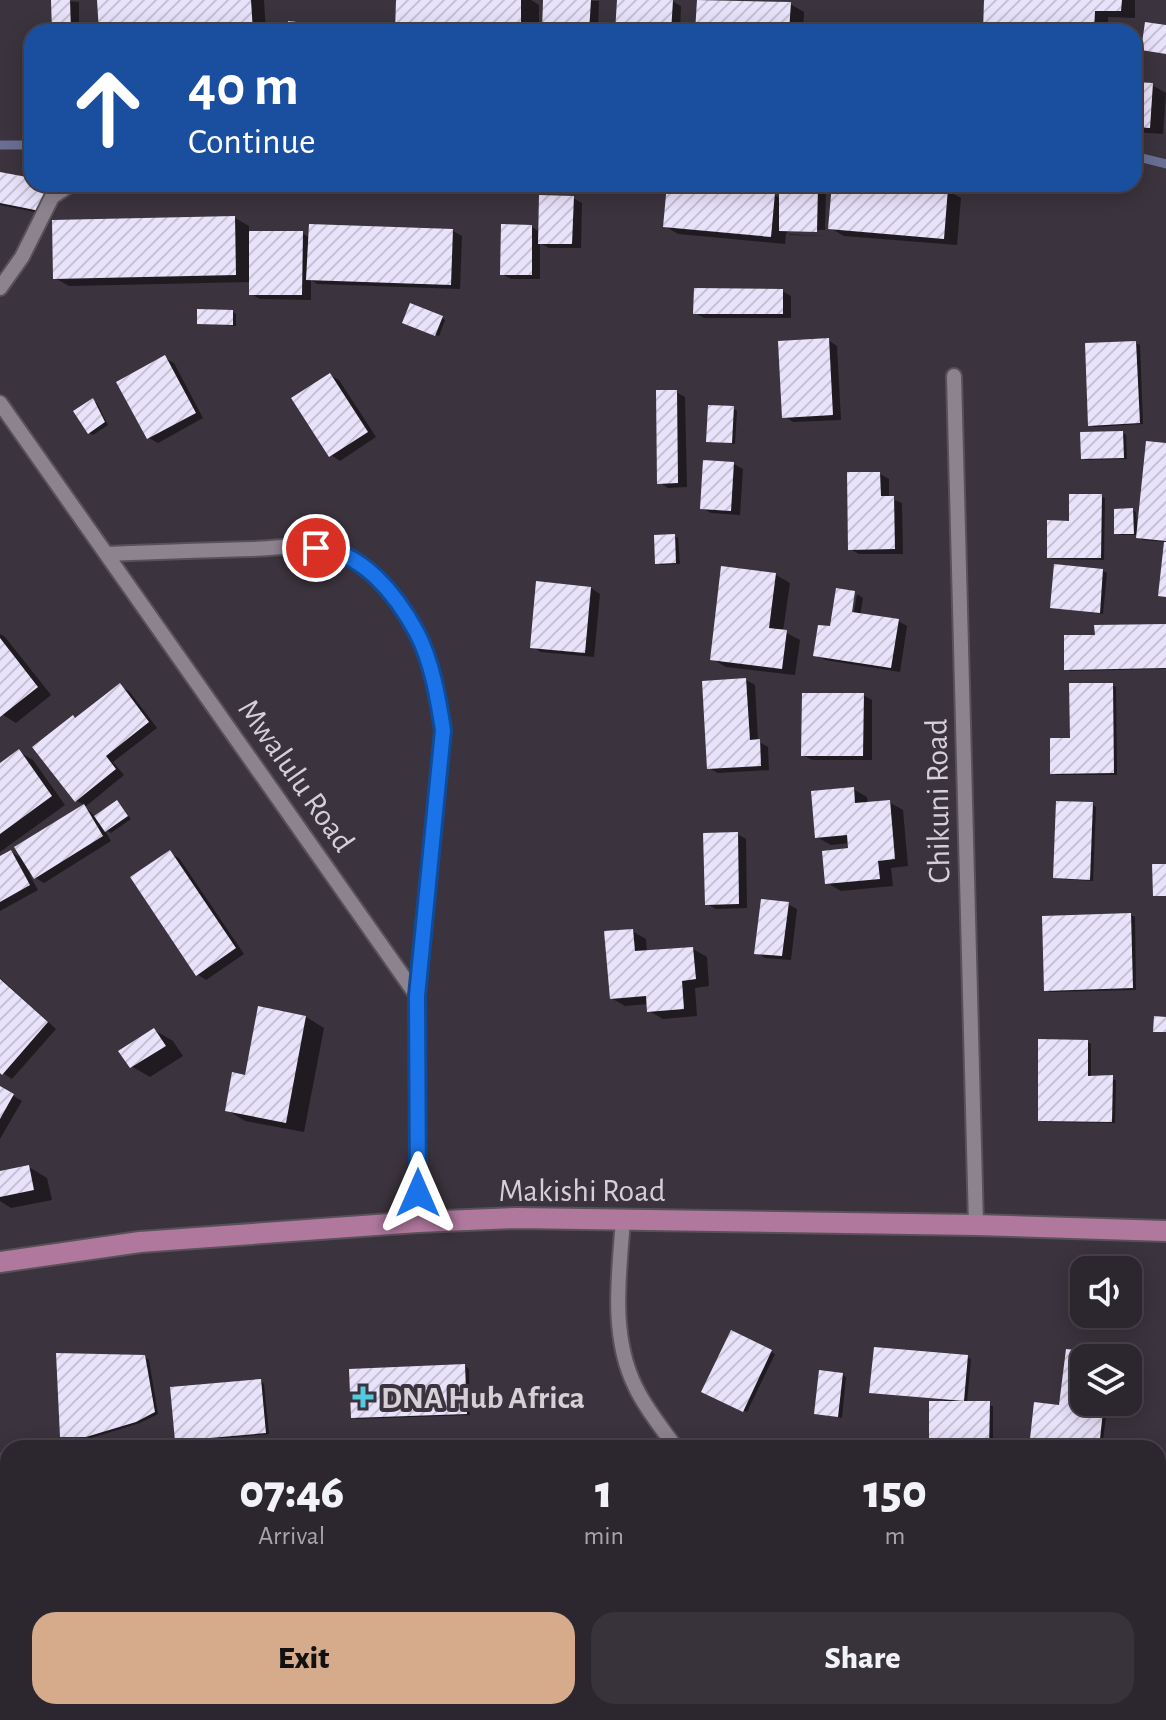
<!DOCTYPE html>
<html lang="en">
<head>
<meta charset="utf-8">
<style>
	:root { --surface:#2c262e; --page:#38323a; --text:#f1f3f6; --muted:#a6a5aa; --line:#48434a; --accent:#d6ab8b }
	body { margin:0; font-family:"Alegreya Sans",sans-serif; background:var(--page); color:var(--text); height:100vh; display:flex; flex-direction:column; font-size:30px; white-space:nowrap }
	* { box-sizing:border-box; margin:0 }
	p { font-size:26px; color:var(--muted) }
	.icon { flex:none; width:44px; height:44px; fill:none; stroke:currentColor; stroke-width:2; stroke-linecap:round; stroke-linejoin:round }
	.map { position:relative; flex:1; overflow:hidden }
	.panel { position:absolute; left:0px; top:1440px; width:1166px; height:280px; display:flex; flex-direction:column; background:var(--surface); border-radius:24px 24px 0 0; box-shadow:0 4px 20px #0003,0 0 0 2px var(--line) }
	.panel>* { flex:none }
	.hud { position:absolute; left:24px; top:24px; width:1118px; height:168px; border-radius:24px; box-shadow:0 4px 20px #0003,0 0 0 2px var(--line); background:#1a4fa0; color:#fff; overflow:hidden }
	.fabs { position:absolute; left:1070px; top:1256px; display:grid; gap:16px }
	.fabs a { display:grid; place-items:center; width:72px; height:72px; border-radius:16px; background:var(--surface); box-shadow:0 4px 20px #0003,0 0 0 2px var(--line); font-size:40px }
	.pin { position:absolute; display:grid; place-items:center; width:68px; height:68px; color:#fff; margin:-34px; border:4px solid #fff; border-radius:50%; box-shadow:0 2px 8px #0007 }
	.me { position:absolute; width:88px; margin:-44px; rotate:0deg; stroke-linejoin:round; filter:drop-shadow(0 0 6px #0008) }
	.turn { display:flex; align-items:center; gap:28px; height:168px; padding:0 32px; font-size:36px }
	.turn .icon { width:104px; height:104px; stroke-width:2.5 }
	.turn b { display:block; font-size:56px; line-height:68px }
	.eta { display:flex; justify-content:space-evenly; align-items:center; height:136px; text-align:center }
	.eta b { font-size:48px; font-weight:800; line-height:56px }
	.cta { display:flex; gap:16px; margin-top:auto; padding:16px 32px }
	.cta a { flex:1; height:92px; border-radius:24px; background:var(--accent); color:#111; font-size:32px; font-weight:800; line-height:92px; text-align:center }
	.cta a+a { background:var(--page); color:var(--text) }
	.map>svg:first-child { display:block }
	.shadow { fill:#0007 }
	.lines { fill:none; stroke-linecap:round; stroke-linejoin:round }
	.stream { stroke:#696f93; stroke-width:9 }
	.building { fill:url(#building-hatch) }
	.minor-casing { stroke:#585159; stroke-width:18 }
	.major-casing { stroke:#585159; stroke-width:24 }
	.minor { stroke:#8c838e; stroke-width:14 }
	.major { stroke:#b0789d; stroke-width:20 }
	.route-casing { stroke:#114b97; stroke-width:20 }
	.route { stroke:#1a73e8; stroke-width:14 }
	.poi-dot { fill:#54cade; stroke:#3b333d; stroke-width:3 }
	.labels { text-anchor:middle; stroke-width:8; stroke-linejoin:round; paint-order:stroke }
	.street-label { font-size:32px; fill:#d5d0d6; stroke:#3b333d }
	.poi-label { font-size:32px; font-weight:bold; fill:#d5d0d6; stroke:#3b333d; text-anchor:start }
</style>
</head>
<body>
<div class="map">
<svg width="1166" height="1720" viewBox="0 0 1166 1720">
	<defs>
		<pattern id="building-hatch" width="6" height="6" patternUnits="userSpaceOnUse" patternTransform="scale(2)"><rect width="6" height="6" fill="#e9e2fb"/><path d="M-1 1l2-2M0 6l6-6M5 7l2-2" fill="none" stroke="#c7c1d6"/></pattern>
	</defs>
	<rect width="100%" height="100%" fill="#3b333d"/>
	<path class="shadow" d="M53,0L79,2V32H54Z
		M99,0H264L266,32H101Z
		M398,0H531L539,5V32H397Z
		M545,0L599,1L598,32H544Z
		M619,0L672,1L681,6L680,32H617Z
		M699,0L790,4L804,12L803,32H697Z
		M986,0H1135V18L1108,17V32H985Z
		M1134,84L1152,85L1166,93L1163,134L1134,132Z
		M0,174L32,180V184H48L54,188L49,215L0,205Z
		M834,184L947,190L961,198L957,245L844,236L830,228Z
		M817,187L826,192L825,230H787V234L825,236L790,235L786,233L785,244L678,234L665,226L775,195L781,199Z
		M573,198L582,203L581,248H549L540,243V279H511L502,274L532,227L540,232Z
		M235,218L249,226V233H302L310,238L453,231L462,236L460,289L317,284L311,280V300L260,299L251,294V282L69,286L55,278Z
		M782,291L791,296V318H704L695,313Z
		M233,312L236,314V326L199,323Z
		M442,318L445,320L439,336L409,324Z
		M828,340L837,346L841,420L793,422L784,416Z
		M1136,343L1140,345L1143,424L1094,427L1090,424Z
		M165,358L174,363L203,418L158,443L149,438Z
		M330,375L339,380L376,437L340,461L331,455Z
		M676,392L685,397L687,487L668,488L659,482Z
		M93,401L97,403L108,425L93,435L89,433Z
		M733,408L737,411L735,444L708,440Z
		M1123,433L1126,435L1127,459L1086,460L1083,458Z
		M1166,445V542L1142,540L1139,535H1120L1116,533L1133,510L1136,512L1137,525H1140Z
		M734,464L743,469L740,515L711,513L702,508Z
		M880,474L889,479V498L902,503L903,554H859L850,549Z
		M1101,496L1105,498L1104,560L1053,559L1049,557L1071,523Z
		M674,536L678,538L680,564L661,565L657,563Z
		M723,568L776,575L790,583L783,631L800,640L795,675L726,667L712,659Z
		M1103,571L1107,573L1103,614L1052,607Z
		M591,588L600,594L594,657L541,652L532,647Z
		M838,591L856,593H853L848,622L852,623L857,594L863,598L860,616L898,621L907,626L900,672L825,660L816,655L820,627L832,629Z
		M1166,626V669L1070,671L1066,668L1097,637Z
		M0,634L5,637L51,695L16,723L0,713Z
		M746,680L755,685L758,741L768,747L769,770L718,773L709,768Z
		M1112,685L1116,687L1117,775H1056L1052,773Z
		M120,686L129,691L157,728L113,762L124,775L85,807L96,817L117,802L131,819L111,833L104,829L111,841L44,883L29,874L38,890L0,911V858L11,852L25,860L85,805L77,801L35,748Z
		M863,695L872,700V760H812L803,755Z
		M19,752L33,760L65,805L0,852V765Z
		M853,789L867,797L868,804L889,802L903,810L908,866L891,868L893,886L841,891L827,883L850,850V843L831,845L817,837Z
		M1092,804L1096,807L1093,881L1059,879L1055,877Z
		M737,834L746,839L747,908L716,909L707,904Z
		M170,853L179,858L244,954L206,980L197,974Z
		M788,904L797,909L791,960L765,958L756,952Z
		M1131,915L1135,917L1136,990L1050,992L1046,990Z
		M632,931L646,939L647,952L693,949L707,957L709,986L695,988L697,1016L663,1019L649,1011L648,1004L625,1006L611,998Z
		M0,978L56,1029L12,1079L0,1071Z
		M260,1009L306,1017L324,1028L304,1132L245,1121L227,1110L246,1077Z
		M154,1030L173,1041L183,1056L150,1077L131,1066Z
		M1088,1042L1091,1044V1078L1116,1080L1115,1123L1043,1122L1040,1120Z
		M0,1088L22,1101L0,1139Z
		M29,1167L47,1178L52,1200L11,1208L0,1201V1173Z
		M732,1332L775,1354L747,1412L703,1391Z
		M1068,1351L1112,1358H1084V1402H1108L1102,1448H1031L1061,1407Z
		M145,1357L149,1360L158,1414L140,1423L91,1438L62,1436Z
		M967,1357L971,1359L967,1403L993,1406V1448H931L944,1400L871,1391Z
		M465,1366L469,1369L470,1415L357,1419L353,1417Z
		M843,1375L846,1377L842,1418L816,1413Z
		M261,1381L264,1384L269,1434L181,1442L177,1440Z
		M1158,1664L1166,1670V1701L1158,1704Z
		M971,1712H1021L1026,1720H976Z"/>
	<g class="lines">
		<path class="stream" d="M0,145H32
			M1134,156L1166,164"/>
	</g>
	<path class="building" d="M51,0H70L71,32H52Z
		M97,0H251L253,32H99Z
		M396,0H521V32H395Z
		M543,0H591L589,32H542Z
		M617,0H673L671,32H615Z
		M697,0L791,2L789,32H695Z
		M984,0H1122L1121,11H1095L1094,32H983Z
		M288,21L332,26L331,32H287Z
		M1145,22L1166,25V54L1141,50Z
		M1134,82L1153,83L1150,128L1134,127Z
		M0,172L32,178V184H46L40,211L0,203Z
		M667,184L775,193L771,237L663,227Z
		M832,184H891L948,188L944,239L828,229Z
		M779,185H818L817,232L779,231Z
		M539,195L574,196L572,244H538Z
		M235,216L236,275L53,279L52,220Z
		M309,224L453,229L451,285L306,280Z
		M501,224L532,225V275H500Z
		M249,231H303L302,295H249Z
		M694,288L783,289V314H693Z
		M410,303L443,316L435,336L402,323Z
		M197,309L233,310V325L197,324Z
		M829,338L833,415L782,418L778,341Z
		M1136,341L1140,423L1088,426L1085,343Z
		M165,355L196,413L147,439L116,382Z
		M330,373L368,432L329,457L291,398Z
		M656,390H677L678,483L657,484Z
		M93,398L105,422L88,434L73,411Z
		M708,405L734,406L732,443L706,442Z
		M1123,431L1124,458L1081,459L1080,432Z
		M1146,441L1166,443V541L1136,538Z
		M703,460L734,462L731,511L700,509Z
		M847,472H880L881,496H894L895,549L848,550Z
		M1069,494H1102L1101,558H1047V520L1069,521Z
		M1133,508L1134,534H1114V509Z
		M675,534L676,563L655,564L654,535Z
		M1164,542H1166V597L1158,596Z
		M1054,564L1103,569L1100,613L1050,608Z
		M721,566L776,573L769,628L787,630L782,669L710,660Z
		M536,581L591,587L585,653L530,648Z
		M836,588L855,591L852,612L899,619L891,668L813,656L818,625L830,626Z
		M1166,624V668L1064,670V635H1095L1094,625Z
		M0,638L38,687L0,717Z
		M746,678L750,740L760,739L761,766L707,769L702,681Z
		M120,683L149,722L106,756L116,769L75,802L32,747L73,715L75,718Z
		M1069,683H1113L1114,773L1050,774V738H1070Z
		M802,693H864L863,756H801Z
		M19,749L52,796L0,834V763Z
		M854,787L855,803L890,800L895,859L878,861L880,879L825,884L822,851L848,848L847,835L815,838L811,791Z
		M117,800L128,816L105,832L94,816Z
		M1056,801L1093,802L1090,880L1053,878Z
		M84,804L103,836L34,879L14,847Z
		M738,832L739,904L705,905L703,833Z
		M11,850L30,885L0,902V856Z
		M170,850L236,948L196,976L130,877Z
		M1152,864H1166V896H1153Z
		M761,899L789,902L782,956L754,954Z
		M1131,913L1133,988L1044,991L1042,916Z
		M633,929L635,951L693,947L696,979L682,981L684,1009L647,1012L646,996L610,999L604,931Z
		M0,979L48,1022L2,1075L0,1073Z
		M258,1006L306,1016L286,1123L225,1111L232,1072L245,1075Z
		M1154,1016L1166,1017V1032H1153Z
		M154,1028L166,1046L130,1068L118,1051Z
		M1038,1039L1088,1040V1076L1113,1075L1112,1122L1038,1121Z
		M0,1086L14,1094L0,1119Z
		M29,1165L34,1190L0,1197V1171Z
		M731,1330L772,1350L743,1412L701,1392Z
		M874,1347L968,1355L964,1401L869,1393Z
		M1066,1349L1110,1354L1109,1358H1084V1402H1104L1099,1448H1029L1034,1402L1059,1405Z
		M56,1353L145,1355L155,1412L136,1422L86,1437H60Z
		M465,1364L467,1414L351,1418L349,1369Z
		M819,1370L843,1373L838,1417L814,1414Z
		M261,1379L266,1433L175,1441L170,1387Z
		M929,1401H990L989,1448H929Z
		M0,1453L8,1460V1499L0,1492Z
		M1159,1457H1166V1592H1158Z
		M1158,1665L1166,1683V1693L1158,1696Z
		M402,1712H477L488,1716L486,1720H398Z
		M708,1712H731L746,1720H703Z
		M969,1712H1017L1022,1720H974Z"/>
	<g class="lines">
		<g class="minor-casing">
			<path id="minor" d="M0,288L22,257L52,197L71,184
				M954,376L976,1225
				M0,403L417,996L418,1222
				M107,554C156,552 205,550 254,549C279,548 309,543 334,550C366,558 404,606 418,635C432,665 438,698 443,730L417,996
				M623,1220C619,1274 610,1335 635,1386C645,1408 662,1428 676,1448
				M0,1666L8,1669
				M123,1712L145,1720
				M861,1712L866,1720"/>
		</g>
		<g class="major-casing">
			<path id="major" d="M0,1262L140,1242L418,1222L517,1218L976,1225L1166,1231"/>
		</g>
		<use href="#minor" class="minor"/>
		<use href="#major" class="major"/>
	</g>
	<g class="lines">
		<g class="route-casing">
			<path id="route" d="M316,548C362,551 396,594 417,633C432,662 438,698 443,730L417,996L418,1193"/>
		</g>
		<use href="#route" class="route"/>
	</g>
	<path class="poi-dot" d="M359 1385h8v8h8v8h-8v8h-8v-8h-8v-8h8z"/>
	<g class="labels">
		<g class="street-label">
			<text transform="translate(297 775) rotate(55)" y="11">Mwalulu Road</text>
			<text transform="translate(937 801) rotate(-91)" y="11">Chikuni Road</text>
			<text x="582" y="1201">Makishi Road</text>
		</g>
		<g class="poi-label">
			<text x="381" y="1408">DNA Hub Africa</text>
		</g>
	</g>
</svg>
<div class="fabs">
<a><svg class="icon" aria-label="sound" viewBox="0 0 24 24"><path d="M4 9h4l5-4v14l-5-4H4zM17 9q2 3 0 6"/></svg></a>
<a><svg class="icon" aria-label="layers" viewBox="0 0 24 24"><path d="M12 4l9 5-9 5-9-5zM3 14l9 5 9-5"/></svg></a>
</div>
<div class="pin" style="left:316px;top:548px;background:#d93025"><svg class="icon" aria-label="arrive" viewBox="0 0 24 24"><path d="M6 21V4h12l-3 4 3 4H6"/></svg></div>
<svg class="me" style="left:418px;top:1193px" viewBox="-20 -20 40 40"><path d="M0-17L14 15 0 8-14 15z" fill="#1a73e8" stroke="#fff" stroke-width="4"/></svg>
<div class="hud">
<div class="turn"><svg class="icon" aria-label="ahead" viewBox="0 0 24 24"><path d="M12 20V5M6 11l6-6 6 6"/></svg><div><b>40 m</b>Continue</div></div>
</div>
<section class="panel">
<div class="eta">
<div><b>07:46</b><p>Arrival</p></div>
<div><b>1</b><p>min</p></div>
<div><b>150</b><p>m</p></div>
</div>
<div class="cta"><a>Exit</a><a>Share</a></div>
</section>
</div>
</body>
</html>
